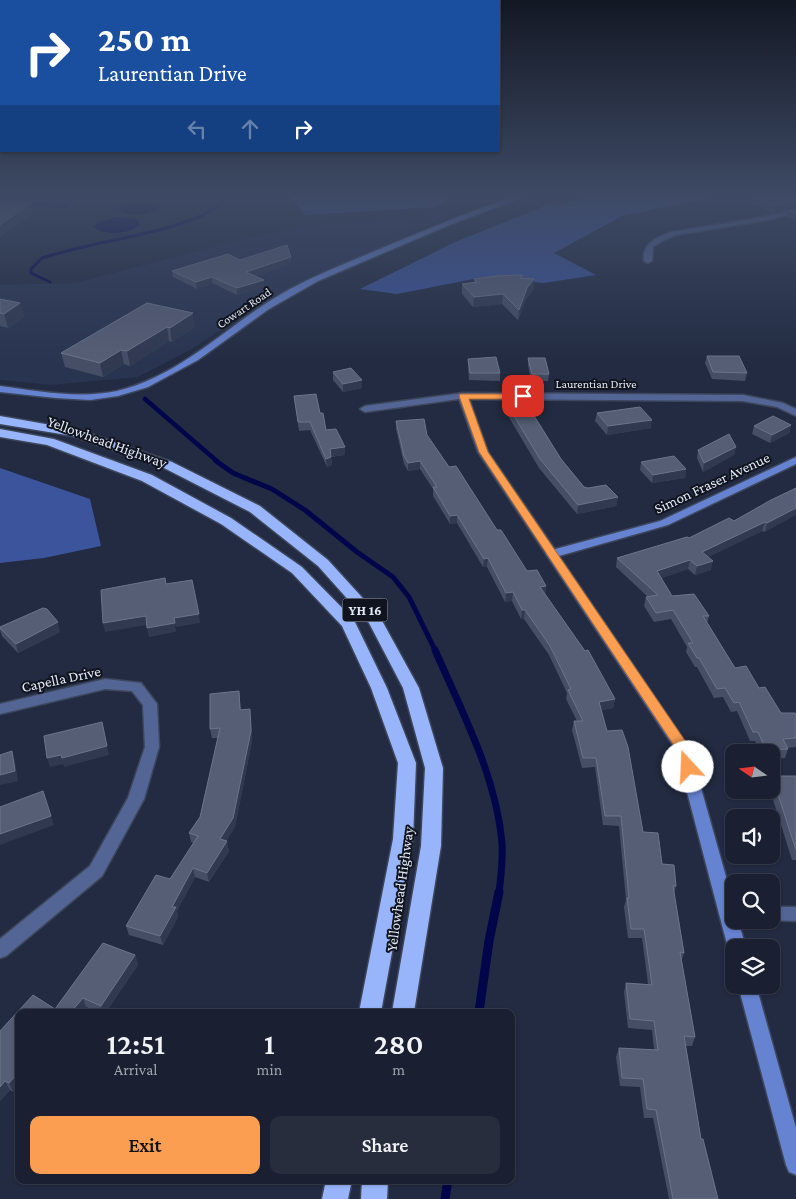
<!DOCTYPE html>
<html lang="en">
<head>
<meta charset="utf-8">
<style>
	:root { --surface:#1a2031; --page:#272d3d; --text:#f1f3f6; --muted:#9fa3ab; --line:#383e4d; --accent:#fc9e52 }
	body { margin:0; font-family:"Crimson Pro",serif; background:var(--page); color:var(--text); height:100vh; display:flex; flex-direction:column; font-size:19px; white-space:nowrap }
	* { box-sizing:border-box; margin:0 }
	p { font-size:16px; color:var(--muted) }
	.icon { flex:none; width:28px; height:28px; fill:none; stroke:currentColor; stroke-width:2; stroke-linecap:round; stroke-linejoin:round }
	.map { position:relative; flex:1; overflow:hidden }
	.panel { position:absolute; left:15px; top:1009px; width:500px; height:175px; display:flex; flex-direction:column; background:var(--surface); border-radius:10px; box-shadow:0 1px 4px #0004,0 0 0 1px var(--line) }
	.panel>* { flex:none }
	.top-card { position:absolute; left:0px; top:0px; width:500px; height:152px; box-shadow:0 1px 4px #0004,0 0 0 1px var(--line); background:#1a4fa0; color:#fff; overflow:hidden }
	.needle { width:32px; rotate:284deg }
	.buttons { position:absolute; left:725px; top:744px; display:grid; gap:10px }
	.buttons a { display:grid; place-items:center; width:55px; height:55px; border-radius:10px; background:var(--surface); box-shadow:0 1px 4px #0004,0 0 0 1px var(--line); font-size:25px }
	.pin { position:absolute; display:grid; place-items:center; width:42px; height:42px; color:#fff; margin:-21px; border-radius:10px; box-shadow:0 2px 8px #0006 }
	.me { position:absolute; width:55px; margin:-28px; rotate:340deg; stroke-linejoin:round; filter:drop-shadow(0 0 4px #0008) }
	.turn { display:flex; align-items:center; gap:18px; height:105px; padding:0 15px; font-size:22px }
	.turn .icon { width:65px; height:65px; stroke-width:2.5 }
	.turn b { display:block; font-size:35px; line-height:42px }
	.lanes { display:flex; align-items:center; height:48px; padding:0 15px; background:#0003; justify-content:center; gap:25px; direction:ltr }
	.lanes .off { opacity:.35 }
	.eta { display:flex; justify-content:space-evenly; align-items:center; height:85px; text-align:center }
	.eta b { font-size:30px; font-weight:600; line-height:35px }
	.primary-button { display:flex; gap:10px; margin-top:auto; padding:10px 15px }
	.primary-button a { flex:1; height:58px; border-radius:10px; background:var(--accent); color:#111; font-size:20px; font-weight:600; line-height:58px; text-align:center }
	.primary-button a+a { background:var(--page); color:var(--text) }
	.map>svg:first-child { display:block }
	.built { fill:#293450 }
	.forest { fill:#3b549b }
	.water { fill:#03054a }
	.lines { fill:none; stroke-linecap:round; stroke-linejoin:round }
	.stream-far4 { stroke:#03054a; stroke-width:3 }
	.stream-far3 { stroke:#03054a; stroke-width:4.5 }
	.stream-far2 { stroke:#03054a; stroke-width:5 }
	.stream-far1 { stroke:#03054a; stroke-width:7 }
	.stream { stroke:#03054a; stroke-width:9 }
	.street-casing { stroke:#3d465b; stroke-width:3 }
	.secondary-casing { stroke:#3d465b; stroke-width:3 }
	.highway-casing { stroke:#3d465b; stroke-width:3 }
	.street { fill:#526595; fill-rule:evenodd }
	.secondary { fill:#6683d1; fill-rule:evenodd }
	.highway { fill:#98b5fc; fill-rule:evenodd }
	.wall { fill:#454e65 }
	.shaded-wall { fill:#303950 }
	.building { fill:#565e75; stroke:#6c7489 }
	.route { fill:#fc9e52; stroke:#a46735 }
	.labels { text-anchor:middle; stroke-width:4; stroke-linejoin:round; paint-order:stroke }
	.far-street-label { font-size:12px; fill:#e3e9f8; stroke:#10141e }
	.shield { fill:#10141e; stroke:#a4a9b7; stroke-width:1 }
	.shield-label { font-size:14px; font-weight:bold; fill:#e3e9f8 }
	.street-label { font-size:15px; fill:#e3e9f8; stroke:#10141e }
</style>
</head>
<body>
<div class="map">
<svg width="796" height="1199" viewBox="0 0 796 1199">
	<rect width="100%" height="100%" fill="#222b41"/>
	<path class="built" d="M456,212L260,303L192,349L138,377L51,385L0,380V285L76,283L240,240L311,225Z"/>
	<path class="forest" d="M289,195H455L435,207L305,215Z
		M603,195H724L622,216L554,253L596,275L544,283L484,277L397,294L360,289L455,242L545,206Z
		M0,468L90,499L101,546L44,558L0,563Z"/>
	<path class="water" d="M0,195H82L66,208L0,204Z
		M138,200L157,202L161,206C152,216 127,218 117,209L118,207L125,203Z
		M117,217L136,219L140,224C131,234 105,237 94,227L98,222Z"/>
	<g class="lines">
		<path class="stream-far4" d="M50,282L31,273V269L42,258C94,241 150,237 201,216C212,211 223,202 233,195"/>
		<path class="stream-far3" d="M145,399L218,462"/>
		<path class="stream-far2" d="M216,461L233,473L272,489L305,510L357,552L393,577L409,597L436,652"/>
		<path class="stream-far1" d="M435,650C462,712 496,775 502,843C503,859 501,877 499,893"/>
		<path class="stream" d="M479,1012L489,941L499,892
			M445,1199L448,1180"/>
		<g class="street-casing">
			<path id="street" d="M796,209V213L763,221L676,235L664,240L653,247L652,261L648,263L644,261C642,243 656,238 671,232L763,217Z
				M463,393L743,395L783,403L796,409V416L777,407L743,401L469,399L488,452L558,554L552,558L548,557L478,452L459,399L365,412L360,409L365,406Z
				M105,679L141,683L157,704L159,747L144,799L102,876L6,956L0,958V939L90,866L128,798L145,747L143,705L132,691L105,689L0,714V704Z
				M771,907H796V921L767,920H771Z"/>
		</g>
		<g class="secondary-casing">
			<path id="secondary" d="M518,195H529L447,226L318,281L269,309L198,360L148,387L118,396L90,400L56,398L0,392V386C38,391 79,399 117,391C184,375 231,321 290,289C324,271 359,258 394,243C435,226 476,209 518,195Z
				M796,457V464L668,525L559,556L690,749L734,905V920H738L746,948H734V955L731,954L728,948L676,750L546,554L548,551L660,521Z
				M738,985H756L796,1128V1175L789,1172L786,1165Z"/>
		</g>
		<g class="highway-casing">
			<path id="highway" d="M0,416L79,430L172,462L260,506L328,560L380,617L419,688L443,768L441,846L414,1012H392L421,846L425,768L403,688L369,623L318,566L250,512L164,468L73,436L0,424Z
				M0,429L54,439L152,475L231,518L302,567L354,620L387,688L416,763L413,839L381,1012H359L393,839L398,763L371,688L342,626L292,573L221,524L142,481L47,445L0,437Z
				M326,1180H352L348,1199H322Z
				M362,1180H388L387,1199H361Z"/>
		</g>
		<use href="#street" class="street"/>
		<use href="#secondary" class="secondary"/>
		<use href="#highway" class="highway"/>
	</g>
	<path class="wall" d="M796,196V208L774,212L749,203L751,197Z
		M796,209V221L786,217L787,211Z
		M291,257V264L255,276L264,287L237,295L212,283L197,289L173,277L172,271L240,260Z
		M523,275V278L534,279V289L526,299L518,320L502,304L473,307L462,294V284L474,283V279Z
		M0,299L20,303L24,317L8,328L0,326Z
		M147,303L195,327L172,342L169,341L130,366L124,364L103,377L65,367L61,353Z
		M707,356L747,373L745,381L712,379L705,363Z
		M528,358L549,374L548,381H531L528,365Z
		M468,359L500,373V381L469,380L468,366Z
		M333,372L362,380V388L343,392L333,380Z
		M294,396L320,413L326,430L345,455L331,457L332,465L327,467L310,430L299,431Z
		M508,406L561,459L584,487L618,497L616,506L577,514L539,468L507,414Z
		M597,413L651,428L607,435L595,421Z
		M396,421L427,435L449,467L497,530L527,571L546,586L545,595L615,699L613,708L601,710L607,731L643,832L662,864L676,886L674,894L684,953L681,962L695,1037L692,1046H686L701,1139L718,1199H669L653,1118H644L640,1087L620,1086L616,1057L619,1048L654,1050L652,1030L628,1028L624,992L626,983L648,984L642,938H628L624,907L626,900L619,826L603,825L595,767L582,768L572,730L574,721H577L566,699L567,693L549,655L524,619H521L512,601L505,602L487,567H483L457,523L450,524L433,496V489L420,469L408,471L404,464L396,429Z
		M791,425L789,433L770,443L752,434L754,426Z
		M736,447L734,455L703,472L697,458L698,450Z
		M641,462L686,469L685,478L652,483L640,470Z
		M796,488L765,532L762,531L708,557L711,570L695,575L688,569L661,578L672,596L709,616L707,623L735,668L759,688L781,713L796,716V747L787,748L788,749L785,758L771,759V752H760L755,741H750L737,711L731,712L723,697L714,698L697,667H695L686,652L687,647L671,619L654,622L644,606L646,597H648L616,567L617,558L689,538L734,521Z
		M0,627L60,632L18,653L2,636L0,630Z
		M239,691L241,710L251,718L252,741L235,827L226,841L229,851L209,882L195,877L177,911L178,917L163,945L129,935L126,926L170,879L194,843L191,842L189,833L200,817L218,738H212L210,729Z
		M772,776H796V860H792L770,790H771V779Z
		M103,943L135,955L138,965L106,1012H98L86,1007L82,1012H19V1086L13,1092L10,1090L0,1101V1031L33,995L55,1009Z"/>
	<path class="shaded-wall" d="M32,202L34,213L0,237V225Z
		M796,202V208L774,212L775,206Z
		M291,257V264L246,279V272Z
		M212,277V283L197,289L196,282Z
		M534,279V289L526,299L518,320L519,310L527,288Z
		M264,280V287L237,295V288Z
		M503,294L502,304L473,307L474,297Z
		M20,303L24,317L8,328L4,314Z
		M193,313L195,327L172,342L170,328Z
		M167,327L169,341L130,366L127,351Z
		M121,350L124,364L103,377L100,363Z
		M362,380V388L343,392V384Z
		M652,420L651,428L607,435L608,426Z
		M791,425L789,433L770,443L772,435Z
		M345,447V455L330,457V449Z
		M736,447L734,455L703,472L704,463Z
		M331,457L332,465L327,467L326,459Z
		M420,461V469L408,471V463Z
		M686,469L685,478L652,483L653,475Z
		M618,497L616,506L577,514L578,505Z
		M796,508V515L765,532L767,523Z
		M457,515V523L450,524V516Z
		M765,522L762,531L700,561L702,552Z
		M488,558L487,567H483L484,559Z
		M690,560L688,569L655,580L657,571Z
		M713,561L711,570L695,575L697,566Z
		M546,586L545,595L540,587Z
		M513,592L512,601L505,602L506,593Z
		M522,610H525L524,619H521Z
		M199,614L200,623L176,627L174,618Z
		M146,616L147,625L105,632L103,623Z
		M58,622L60,632L18,653L16,644Z
		M175,623L176,632L149,637L147,628Z
		M615,699L613,708L597,711L599,702Z
		M250,709L252,741L235,827L222,848L220,839Z
		M102,722L109,755L64,767L63,764L50,767L47,758Z
		M12,751L15,761L18,781L0,785V775Z
		M43,791L54,825L0,845V834Z
		M227,841L229,851L209,882L207,873Z
		M193,868L195,877L177,911L178,917L163,945L160,936L172,907Z
		M135,955L138,965L106,1012H103L101,1006Z
		M83,998L86,1007L82,1012H71Z
		M19,1072V1086L13,1092L9,1083Z
		M5,1081L10,1090L0,1101V1087Z"/>
	<path class="building" d="M756,195H794L796,196V202L775,206L751,197Z
		M0,200L32,202L0,225Z
		M796,209V214L787,211Z
		M287,245L291,257L246,272L264,280L237,288L212,277L196,282L172,271L228,254L240,260Z
		M523,275L520,278L534,279L527,288L519,310L503,294L474,297L462,284L477,282L474,279L497,276Z
		M0,299L20,303L4,314L0,313Z
		M147,303L193,313L170,328L167,327L127,351L121,350L100,363L61,353Z
		M707,356H739L747,373L713,372Z
		M496,357L500,373H470L468,359Z
		M528,358H545L549,374H532Z
		M351,368L362,380L343,384L333,372Z
		M316,394L320,413H323L326,430L336,429L345,447L330,449L331,457L326,459L310,422H298L294,396Z
		M508,406H528L561,459L584,487L588,488L606,485L618,497L578,505L540,459Z
		M640,407L652,420L608,426L597,413Z
		M773,416L791,425L772,435L754,426Z
		M424,419L427,435L449,467L456,466L497,530H501L527,571L537,570L546,586L540,587L585,651L588,650L615,699L599,702L607,731L622,730L628,747L643,832L658,833L662,864L674,865L676,886H673L684,953L680,952L695,1037L684,1036L701,1139H703L718,1199H673L656,1110L647,1109L643,1079L622,1078L619,1048L658,1050L654,1021L630,1019L626,983L652,985L644,929H631L627,898H629L621,816H605L596,758H583L574,721H583L568,690L571,689L550,646L525,610H522L513,592L506,593L488,558L484,559L457,515L450,516L433,487H437L420,461L408,463L404,456L396,421Z
		M729,434L736,447L704,463L698,450Z
		M674,456L686,469L653,475L641,462Z
		M796,488V508L767,523L765,522L702,552L713,561L697,566L690,560L657,571L672,596L694,594L709,616H703L735,668L746,666L759,688L765,687L781,713H795L796,716V738L783,739L788,749L766,750L758,732H753L739,702L734,703L725,688L717,689L699,658H697L688,643H693L673,610L656,613L646,597L658,595L617,558L687,537L689,538L729,518L734,521L771,500Z
		M165,578L166,584L192,580L199,614L174,618L175,623L147,628L146,616L103,623L101,590Z
		M43,608L47,609L58,622L16,644L0,628V627Z
		M239,691L240,710L250,709L251,731L233,818L220,839L227,841L207,873L193,868L172,907H176L160,936L126,926L156,875L170,879L198,836L189,833L200,817L220,728L210,729V694Z
		M102,722L107,746L62,758L61,755L47,758L44,736Z
		M12,751L15,771L0,775V755Z
		M772,776H796V850Z
		M43,791L51,816L0,834V807Z
		M103,943L135,955L101,1006L83,998L71,1012H19V1072L9,1083L5,1081L0,1087V1031L33,995L55,1009Z"/>
	<linearGradient id="sky" x2="0" y2="1"><stop stop-color="#131824"/><stop offset="0.54" stop-color="#3e4a65"/><stop offset="1" stop-color="#3e4a65" stop-opacity="0"/></linearGradient>
	<rect width="796" height="363" fill="url(#sky)"/>
	<path class="route" d="M460,394H523L528,396L523,399H469L488,452L688,745L695,767L693,771L688,772L683,771L677,750L479,452L459,396Z"/>
	<g class="labels">
		<g class="far-street-label">
			<text transform="translate(244 308) rotate(-34)" y="4">Cowart Road</text>
			<text x="596" y="388">Laurentian Drive</text>
		</g>
		<rect class="shield" x="342.5" y="598.5" width="45" height="23" rx="4"/>
		<g class="shield-label">
			<text x="365" y="615">YH 16</text>
		</g>
		<g class="street-label">
			<text transform="translate(107 442) rotate(20)" y="5">Yellowhead Highway</text>
			<text transform="translate(712 483) rotate(-25)" y="5">Simon Fraser Avenue</text>
			<text transform="translate(61 679) rotate(-12)" y="5">Capella Drive</text>
			<text transform="translate(400 889) rotate(-82)" y="5">Yellowhead Highway</text>
		</g>
	</g>
</svg>
<div class="buttons">
<a><svg class="needle" viewBox="-14 -14 28 28"><path d="M0-13l5 13h-10z" fill="#e53935"/><path d="M0 13l5-13h-10z" fill="#9fa3ab"/></svg></a>
<a><svg class="icon" aria-label="sound" viewBox="0 0 24 24"><path d="M4 9h4l5-4v14l-5-4H4zM17 9q2 3 0 6"/></svg></a>
<a><svg class="icon" aria-label="search" viewBox="0 0 24 24"><circle cx="10" cy="10" r="6"/><path d="M15 15l6 6"/></svg></a>
<a><svg class="icon" aria-label="layers" viewBox="0 0 24 24"><path d="M12 4l9 5-9 5-9-5zM3 14l9 5 9-5"/></svg></a>
</div>
<div class="pin" style="left:523px;top:396px;background:#d93025"><svg class="icon" aria-label="arrive" viewBox="0 0 24 24"><path d="M6 21V4h12l-3 4 3 4H6"/></svg></div>
<svg class="me" style="left:688px;top:767px" viewBox="-20 -20 40 40"><circle r="19" fill="#fff"/><path d="M0-13L10 11 0 6-10 11z" fill="#fc9e52"/></svg>
<div class="top-card">
<div class="turn"><svg class="icon" aria-label="right" viewBox="0 0 24 24"><path d="M7 20v-9h11M14 6l5 5-5 5"/></svg><div><b>250 m</b>Laurentian Drive</div></div>
<div class="lanes"><svg class="icon off" aria-label="left" viewBox="0 0 24 24"><path d="M17 20v-9H6M10 6l-5 5 5 5"/></svg><svg class="icon off" aria-label="ahead" viewBox="0 0 24 24"><path d="M12 20V5M6 11l6-6 6 6"/></svg><svg class="icon" aria-label="right" viewBox="0 0 24 24"><path d="M7 20v-9h11M14 6l5 5-5 5"/></svg></div>
</div>
<section class="panel">
<div class="eta">
<div><b>12:51</b><p>Arrival</p></div>
<div><b>1</b><p>min</p></div>
<div><b>280</b><p>m</p></div>
</div>
<div class="primary-button"><a>Exit</a><a>Share</a></div>
</section>
</div>
</body>
</html>
